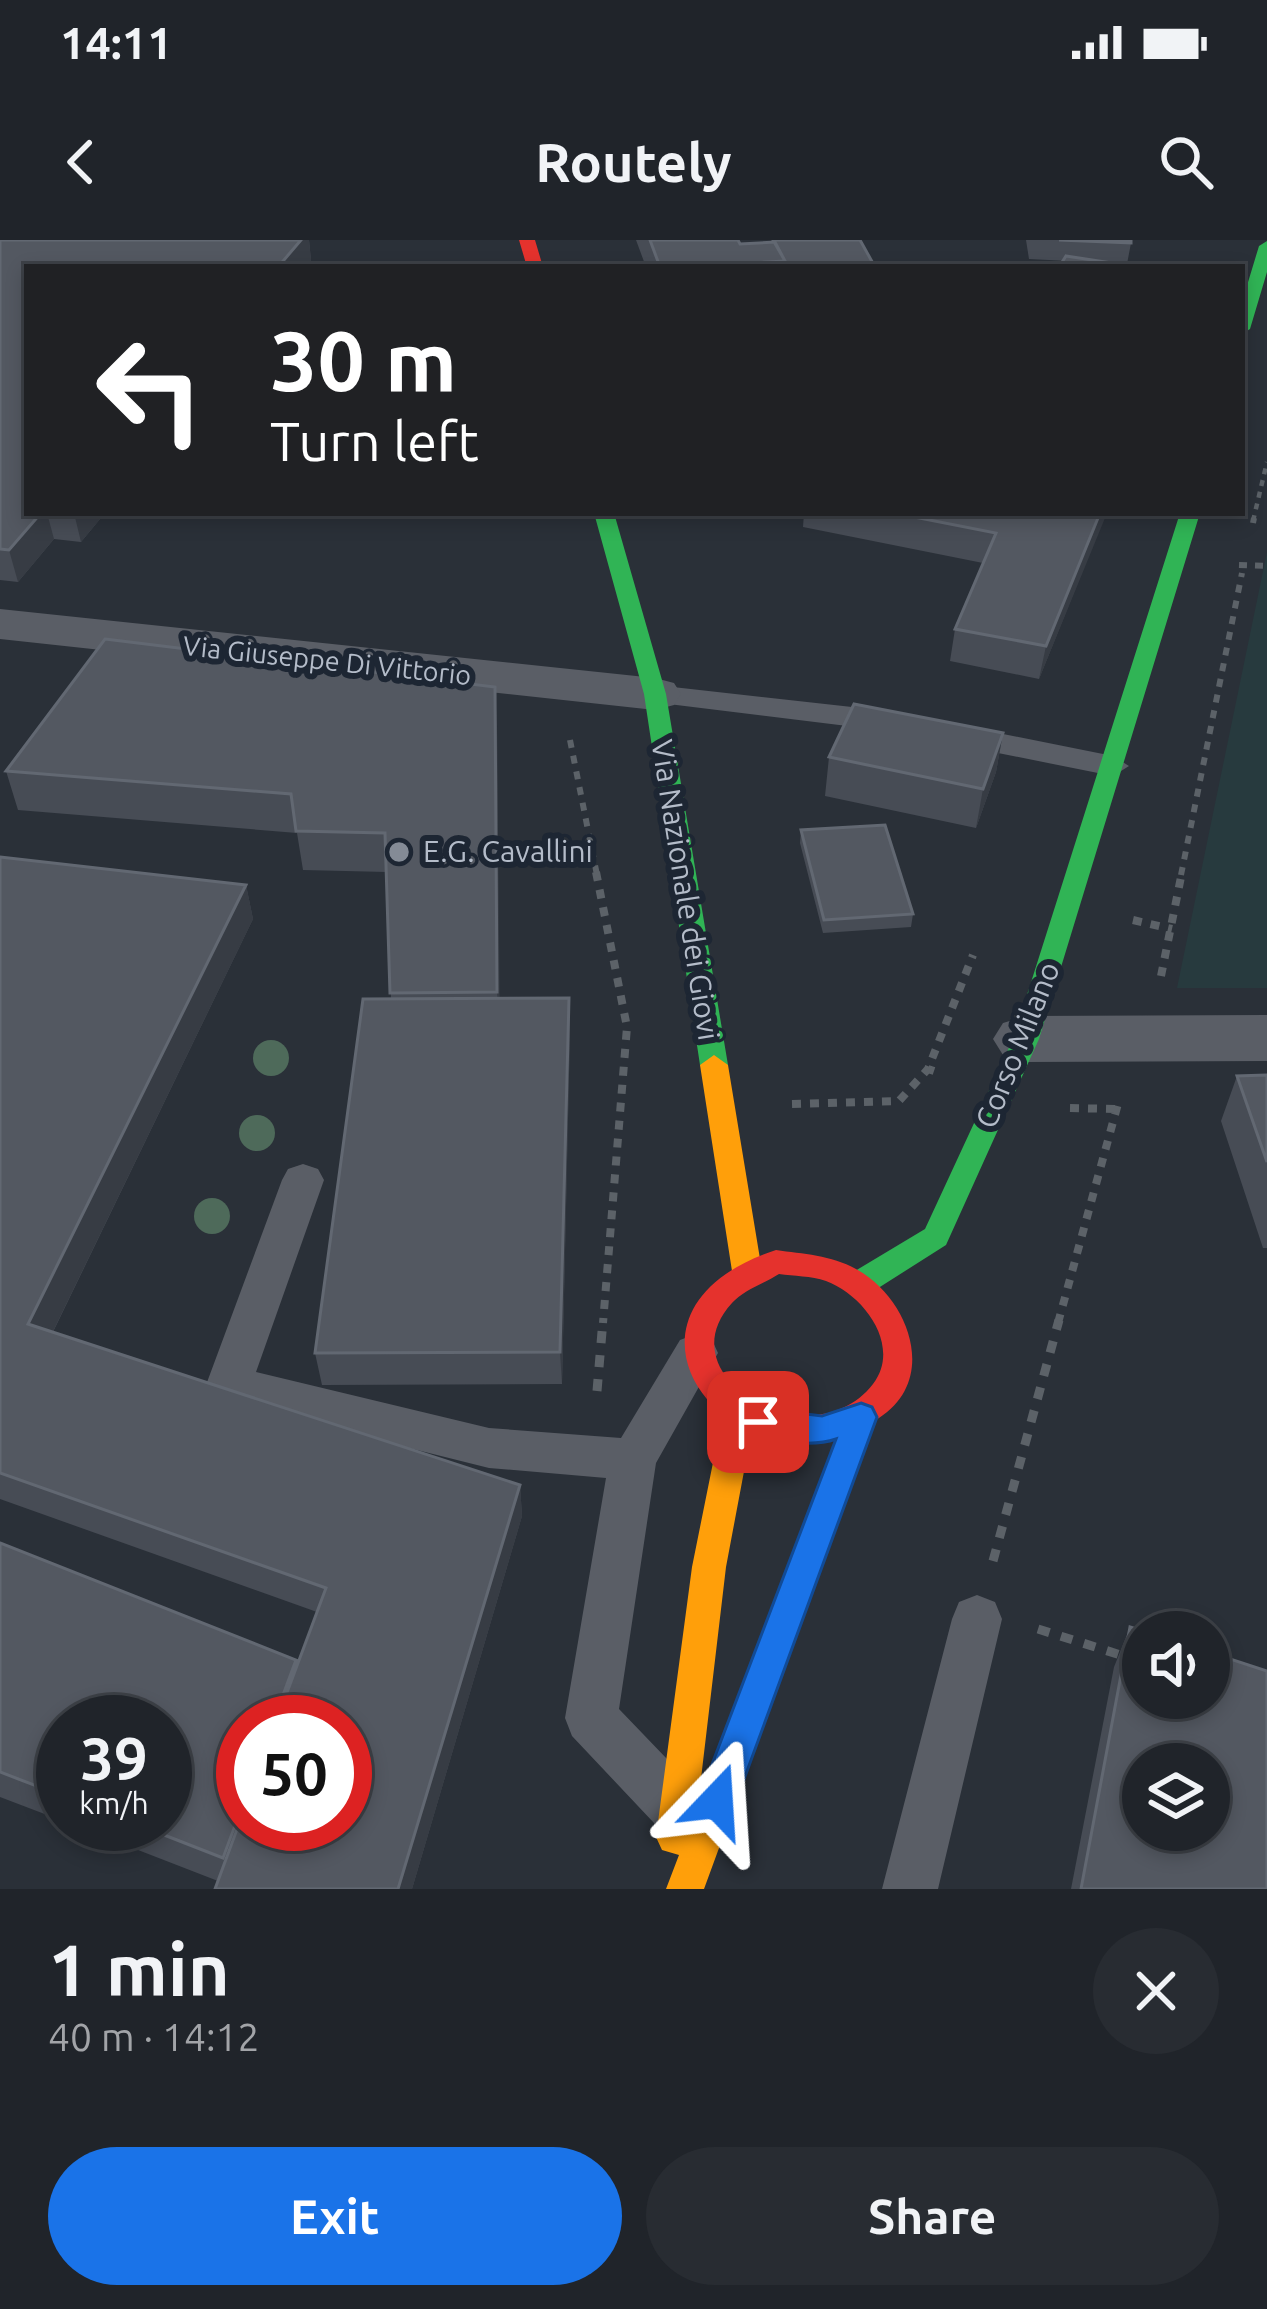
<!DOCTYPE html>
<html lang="en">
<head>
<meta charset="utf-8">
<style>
	:root { --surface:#20242a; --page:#282c32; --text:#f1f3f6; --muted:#a2a4a8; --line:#3d4147; --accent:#1a73e8 }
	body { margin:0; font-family:Ubuntu,sans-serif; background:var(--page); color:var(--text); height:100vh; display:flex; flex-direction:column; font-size:45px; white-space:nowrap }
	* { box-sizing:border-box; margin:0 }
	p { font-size:39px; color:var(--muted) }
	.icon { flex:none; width:66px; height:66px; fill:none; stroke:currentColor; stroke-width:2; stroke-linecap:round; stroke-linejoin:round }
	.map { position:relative; height:1649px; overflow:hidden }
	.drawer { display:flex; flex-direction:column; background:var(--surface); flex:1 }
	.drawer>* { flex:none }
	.hud { position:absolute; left:24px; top:24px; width:1221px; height:252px; border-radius:0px; box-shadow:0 6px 18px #0003,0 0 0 3px var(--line); background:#202124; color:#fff; overflow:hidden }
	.fabs { position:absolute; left:1122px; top:1371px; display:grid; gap:24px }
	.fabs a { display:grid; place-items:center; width:108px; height:108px; border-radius:50%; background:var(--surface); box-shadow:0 6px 18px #0003,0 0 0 3px var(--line); font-size:60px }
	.speed { position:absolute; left:36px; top:1455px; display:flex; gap:24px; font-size:60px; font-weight:700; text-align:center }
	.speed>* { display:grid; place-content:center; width:156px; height:156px; border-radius:50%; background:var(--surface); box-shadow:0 6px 18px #0003,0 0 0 3px var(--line); line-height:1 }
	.speed small { font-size:30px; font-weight:400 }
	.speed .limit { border:18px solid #d22; background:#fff; color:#111 }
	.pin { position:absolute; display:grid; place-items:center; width:102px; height:102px; color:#fff; margin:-51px; border-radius:24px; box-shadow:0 6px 18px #0006 }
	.me { position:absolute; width:132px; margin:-66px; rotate:20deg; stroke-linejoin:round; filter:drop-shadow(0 0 9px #0008) }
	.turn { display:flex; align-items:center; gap:42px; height:252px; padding:0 48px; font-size:54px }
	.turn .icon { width:156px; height:156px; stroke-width:2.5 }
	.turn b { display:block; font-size:84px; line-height:102px }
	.round { display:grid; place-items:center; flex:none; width:126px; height:126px; border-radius:63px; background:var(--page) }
	.summary { display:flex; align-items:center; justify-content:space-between; height:204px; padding:0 48px }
	h1 { font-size:72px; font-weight:700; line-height:90px }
	.button { display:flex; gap:24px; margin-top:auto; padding:24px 48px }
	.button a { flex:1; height:138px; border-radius:72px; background:var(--accent); color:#fff; font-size:48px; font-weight:700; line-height:138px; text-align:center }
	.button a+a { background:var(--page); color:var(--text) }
	.status { display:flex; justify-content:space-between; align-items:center; height:84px; padding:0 60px; background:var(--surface); direction:ltr }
	.status svg { height:33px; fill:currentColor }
	header { display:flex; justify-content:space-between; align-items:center; height:156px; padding:0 48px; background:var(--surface); font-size:54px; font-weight:700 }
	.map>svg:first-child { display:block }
	.green { fill:#273a3e }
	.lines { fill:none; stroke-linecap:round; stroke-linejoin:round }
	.path-far3 { stroke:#5c6268; stroke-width:4.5; stroke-dasharray:6 6; stroke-linecap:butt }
	.path-far2 { stroke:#5c6268; stroke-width:6; stroke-dasharray:8 8; stroke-linecap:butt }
	.path-far1 { stroke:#5c6268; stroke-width:8; stroke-dasharray:9 9; stroke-linecap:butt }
	.path { stroke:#5c6268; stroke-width:9; stroke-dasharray:12 12; stroke-linecap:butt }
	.lane { fill:#5a5e66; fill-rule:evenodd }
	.street { fill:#5a5e66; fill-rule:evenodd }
	.fast { fill:#30b455; fill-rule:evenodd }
	.slow { fill:#ff9f0a; fill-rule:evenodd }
	.jam { fill:#e5322d; fill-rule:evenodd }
	.tree { fill:#4e6a5a }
	.wall { fill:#474c55 }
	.shaded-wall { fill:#373c44 }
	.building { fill:#535861; stroke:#626872; stroke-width:3; fill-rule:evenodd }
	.route { fill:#1a73e8; stroke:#114b97; stroke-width:3 }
	.poi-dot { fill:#848b96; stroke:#1d2633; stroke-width:4.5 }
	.labels { text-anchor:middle; stroke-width:12; stroke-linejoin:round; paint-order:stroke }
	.far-street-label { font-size:27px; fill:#b4bcc9; stroke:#1d2633 }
	.poi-label { font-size:30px; fill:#b4bcc9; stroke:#1d2633; text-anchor:start }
	.street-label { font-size:30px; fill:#b4bcc9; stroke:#1d2633 }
</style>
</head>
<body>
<div class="status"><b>14:11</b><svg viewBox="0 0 49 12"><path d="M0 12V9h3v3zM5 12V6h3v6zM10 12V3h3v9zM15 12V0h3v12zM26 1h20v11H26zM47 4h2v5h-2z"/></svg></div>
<header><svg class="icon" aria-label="back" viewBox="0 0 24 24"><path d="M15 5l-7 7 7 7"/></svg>Routely<svg class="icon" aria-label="search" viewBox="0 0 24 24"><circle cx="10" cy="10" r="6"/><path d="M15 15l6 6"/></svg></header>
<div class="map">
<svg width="1267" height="1649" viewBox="0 0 1267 1649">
	<rect width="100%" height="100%" fill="#2a3038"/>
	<path class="green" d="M1267,312V748H1177Z"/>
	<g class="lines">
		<path class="path-far3" d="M1253,281L1267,222"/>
		<path class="path-far2" d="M1253,283L1254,278
			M1239,325L1267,326
			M570,500L597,635
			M1181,635L1242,333"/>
		<path class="path-far1" d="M596,632L627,787L603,1083
			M1133,680L1172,689
			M1161,736L1182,632
			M934,831L928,829L973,715
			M792,864L899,861L928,829
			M1070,868L1116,869
			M1058,1083L1119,860"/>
		<path class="path" d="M597,1151L603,1080
			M993,1321L1059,1080
			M1038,1389L1143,1422"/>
		<path class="lane" d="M655,445L888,471L1113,516L1129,526L1113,536L888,491L644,461L639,454Z
			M303,924L318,929L324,940L256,1132L489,1188L621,1198L680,1100L696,1094L712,1100L718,1113L656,1223L619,1469L692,1545L700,1564L692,1583L673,1591L654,1583L572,1496L565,1478L606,1238L489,1228L213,1159L206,1145L282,940L288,929Z
			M977,1355L995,1362L1002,1379L938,1649H882L952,1379L959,1362Z"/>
		<path class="street" d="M0,369L655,438L674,443L681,454L674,465L655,470L0,399Z
			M1267,775V821L1026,822L1003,815L993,799L1003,783L1026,776Z"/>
		<path class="fast" d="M1267,1V32L1250,89L1242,94V62L1259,6Z
			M594,273H614L666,454L728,825L714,835L700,825L644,454Z
			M1180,273H1200L1039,799L946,1005L872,1052L861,1055L850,1052L846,1043L850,1034L925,989L1013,799Z"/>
		<path class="slow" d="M714,815L728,825L762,1031L758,1039L747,1043L736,1039L732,1031L700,825Z
			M739,1159L750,1163L755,1173L726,1327L698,1564L845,1177L850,1167L861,1163L872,1167L877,1177L704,1649H666L679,1615L662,1610L656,1597L692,1327L723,1173L728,1163Z"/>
		<path class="jam" d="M519,0H535L543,27H527Z
			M776,1010C803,1014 831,1015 856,1029C908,1057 940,1139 879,1178C738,1269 581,1074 776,1010ZM779,1034C794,1036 811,1036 826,1041C864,1055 902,1106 873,1144C813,1222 663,1138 732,1063C743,1050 765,1043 779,1034Z"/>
	</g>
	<g class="tree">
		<circle cx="271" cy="818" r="18"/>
		<circle cx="257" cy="893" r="18"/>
		<circle cx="212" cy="976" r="18"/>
	</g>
	<path class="wall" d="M0,0H309L311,20L305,27H27V273H105L81,302L54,299L18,342L0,340Z
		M636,0H738L740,4L875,27H646Z
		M1026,0H1130L1131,3L1127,24L1029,19Z
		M804,273H1106L1039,439L950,421L955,389L983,323L803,287Z
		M497,485L499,758H569L570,791L562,1144L322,1145L315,1113L391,759L387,632L303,630L297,593L18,570L6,531Z
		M1003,493L996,532L976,588L825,556L829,517Z
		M801,590L913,674L911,687L823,693L800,603Z
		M0,617L246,645L253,679L53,1092L520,1245L522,1276L412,1649H215L218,1641L71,1584H165L63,1482V1581L0,1557V1303L297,1425L317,1372L0,1259Z
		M1267,835V1008H1263L1221,881L1237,836Z
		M1130,1387L1267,1649H1071L1114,1427Z"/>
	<path class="shaded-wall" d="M291,0H309L311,20L305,27H278Z
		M41,273H47L54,299L18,342L9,310Z
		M74,273H105L81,302Z
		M1100,273H1106L1105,278L1039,439L1046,406Z
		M495,447L497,485L500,792L497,752Z
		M1003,493L996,532L976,588L983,549Z
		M246,645L253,679L41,1116L28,1084Z
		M569,758L570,791L562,1144L560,1112Z
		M520,1245L522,1276L412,1649H398Z
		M296,1420L306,1454L296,1482H273Z
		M243,1564V1584L236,1648L223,1618Z"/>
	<path class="building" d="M0,0H301L278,27H27V273H41L9,310L0,309Z
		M650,0H738L740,4L775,2L785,21L750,23L752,27H660Z
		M773,0H860L875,27H786L785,21Z
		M1059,0H1131V3Z
		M1066,16L1138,27H1059Z
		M894,273H1100L1046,406L955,389L996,293Z
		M105,399L495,447L497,752L390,753L385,593L296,591L291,554L6,531Z
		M854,464L1003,493L983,549L829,517Z
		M885,585L913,674L824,680L801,590Z
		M0,617L246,645L28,1084L520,1245L398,1649H215L243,1573V1584H345V1482H276L326,1348L0,1233Z
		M569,758L560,1112L315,1113L363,759Z
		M1267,835V922L1237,836Z
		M0,1303L296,1420L273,1482H243V1564L223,1618L136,1584H165V1482H63V1556L0,1532Z
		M1130,1387L1146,1392H1143V1458H1209V1412L1267,1431V1649H1081ZM1143,1524H1209V1590H1143Z"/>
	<path class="route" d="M861,1163L872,1167L877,1177L736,1561L730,1575L717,1580L704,1575L698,1561L836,1199C811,1208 772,1201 747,1192L742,1182L747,1172L758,1168L822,1176Z"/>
	<circle class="poi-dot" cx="399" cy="612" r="12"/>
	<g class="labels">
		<g class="far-street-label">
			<text transform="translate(327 421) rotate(6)" y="9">Via Giuseppe Di Vittorio</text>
		</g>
		<g class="poi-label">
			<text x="423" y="622">E.G. Cavallini</text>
		</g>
		<g class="street-label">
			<text transform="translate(685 650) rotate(81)" y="10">Via Nazionale dei Giovi</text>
			<text transform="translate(1018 805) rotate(-68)" y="10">Corso Milano</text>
		</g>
	</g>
</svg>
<div class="fabs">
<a><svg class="icon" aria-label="sound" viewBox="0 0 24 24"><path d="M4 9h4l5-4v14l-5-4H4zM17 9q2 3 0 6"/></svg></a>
<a><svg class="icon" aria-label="layers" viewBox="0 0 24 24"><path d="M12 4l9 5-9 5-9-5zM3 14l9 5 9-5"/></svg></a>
</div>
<div class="speed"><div>39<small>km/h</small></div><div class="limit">50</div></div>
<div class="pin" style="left:758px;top:1182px;background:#d93025"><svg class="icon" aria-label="arrive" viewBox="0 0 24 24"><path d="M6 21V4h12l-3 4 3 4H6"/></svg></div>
<svg class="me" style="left:717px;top:1561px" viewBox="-20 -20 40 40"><path d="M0-17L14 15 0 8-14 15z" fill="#1a73e8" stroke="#fff" stroke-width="4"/></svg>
<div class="hud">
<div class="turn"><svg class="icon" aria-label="left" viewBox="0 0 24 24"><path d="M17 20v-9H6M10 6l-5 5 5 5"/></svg><div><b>30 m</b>Turn left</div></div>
</div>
</div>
<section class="drawer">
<div class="summary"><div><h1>1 min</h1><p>40 m · 14:12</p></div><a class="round"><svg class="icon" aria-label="close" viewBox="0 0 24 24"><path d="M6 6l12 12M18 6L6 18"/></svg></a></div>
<div class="button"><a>Exit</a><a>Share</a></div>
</section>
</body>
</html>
